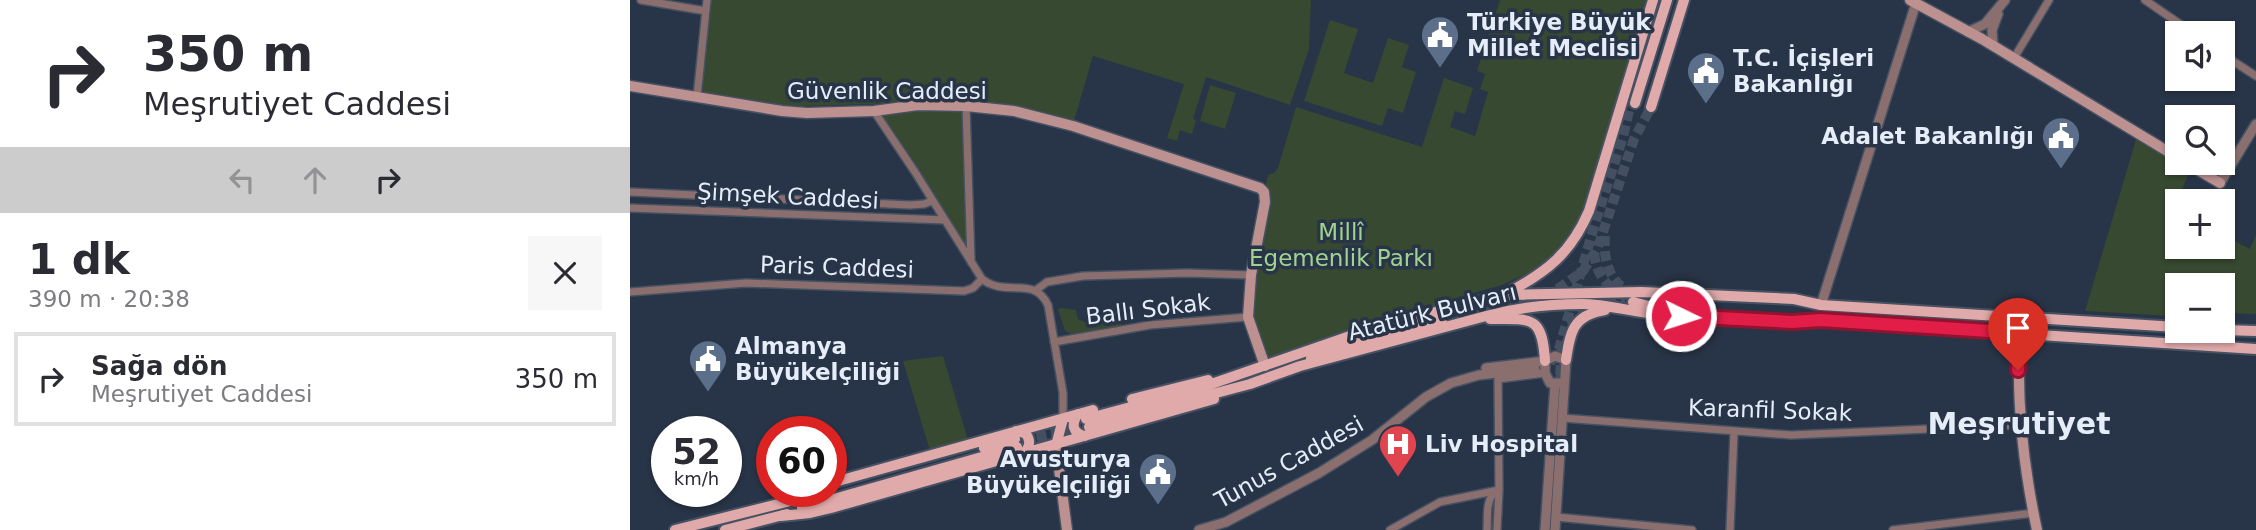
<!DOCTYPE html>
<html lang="tr">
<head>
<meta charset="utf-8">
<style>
	:root { --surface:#fff; --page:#f7f7f7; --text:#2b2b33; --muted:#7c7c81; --line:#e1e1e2 }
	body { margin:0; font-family:"DejaVu Sans",sans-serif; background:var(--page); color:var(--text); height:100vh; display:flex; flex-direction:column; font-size:26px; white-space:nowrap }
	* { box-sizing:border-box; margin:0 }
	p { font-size:23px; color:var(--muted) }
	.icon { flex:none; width:38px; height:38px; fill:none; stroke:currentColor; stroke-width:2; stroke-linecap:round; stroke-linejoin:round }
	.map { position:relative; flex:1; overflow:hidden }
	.panel { display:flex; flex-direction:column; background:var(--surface); width:630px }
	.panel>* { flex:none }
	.top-card { background:#fff; color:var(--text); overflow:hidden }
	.fabs { position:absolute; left:1535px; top:21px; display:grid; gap:14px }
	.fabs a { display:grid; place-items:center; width:70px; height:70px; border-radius:0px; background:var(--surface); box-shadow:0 2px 5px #0004; font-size:35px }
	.speed { position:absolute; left:21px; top:416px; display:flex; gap:14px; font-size:35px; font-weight:700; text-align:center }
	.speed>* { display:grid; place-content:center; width:91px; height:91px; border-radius:50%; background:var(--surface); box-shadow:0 2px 5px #0004; line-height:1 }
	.speed small { font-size:18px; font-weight:400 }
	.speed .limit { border:10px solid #d22; background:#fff; color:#111 }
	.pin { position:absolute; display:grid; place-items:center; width:60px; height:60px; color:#fff; margin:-72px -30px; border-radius:50% 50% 50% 0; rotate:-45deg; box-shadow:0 0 7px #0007 }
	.pin .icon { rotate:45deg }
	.me { position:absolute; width:77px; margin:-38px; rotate:94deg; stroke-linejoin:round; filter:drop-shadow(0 0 5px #0008) }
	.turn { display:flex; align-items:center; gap:24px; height:147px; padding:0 28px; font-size:32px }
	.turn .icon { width:91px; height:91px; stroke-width:2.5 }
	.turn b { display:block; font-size:49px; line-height:60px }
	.lanes { display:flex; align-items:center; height:66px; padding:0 28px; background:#0003; justify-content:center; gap:35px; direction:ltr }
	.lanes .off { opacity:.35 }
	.round { display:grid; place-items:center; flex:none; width:74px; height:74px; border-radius:0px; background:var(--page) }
	.summary { display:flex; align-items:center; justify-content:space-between; height:119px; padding:0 28px }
	h1 { font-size:42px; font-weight:700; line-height:52px }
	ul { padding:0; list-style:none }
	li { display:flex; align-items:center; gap:21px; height:94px; margin:0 14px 10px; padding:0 14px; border:4px solid var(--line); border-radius:0px }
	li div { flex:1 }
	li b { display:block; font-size:26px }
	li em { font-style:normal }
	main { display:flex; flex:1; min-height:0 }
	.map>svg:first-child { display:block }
	.green { fill:#374930 }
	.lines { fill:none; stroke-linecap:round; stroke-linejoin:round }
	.tertiary-tunnel { stroke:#445062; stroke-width:9; stroke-dasharray:9 4.5; stroke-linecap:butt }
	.primary-tunnel { stroke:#445062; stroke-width:10; stroke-dasharray:10 5; stroke-linecap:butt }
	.minor-casing { stroke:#465263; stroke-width:10 }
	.tertiary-casing { stroke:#465263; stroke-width:12 }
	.secondary-casing { stroke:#465263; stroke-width:13 }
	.primary-casing { stroke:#465263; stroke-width:14 }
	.minor { stroke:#8b6f6f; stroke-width:7 }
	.tertiary { stroke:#8b6f6f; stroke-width:9 }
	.secondary { stroke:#bc9190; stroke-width:10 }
	.primary { stroke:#e1aaaa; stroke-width:10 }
	.route-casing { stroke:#92132f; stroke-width:18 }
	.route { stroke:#e11d48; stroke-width:12 }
	.labels { text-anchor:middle; stroke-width:7; stroke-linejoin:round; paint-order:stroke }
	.poi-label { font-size:23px; font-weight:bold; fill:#e5edf9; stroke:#283447; text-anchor:start }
	.street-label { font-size:23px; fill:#e5edf9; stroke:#283447 }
	.park-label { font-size:23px; fill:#a2d38e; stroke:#283447 }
	.district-label { font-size:30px; font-weight:bold; fill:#e5edf9; stroke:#283447 }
</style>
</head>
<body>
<main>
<section class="panel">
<div class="top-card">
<div class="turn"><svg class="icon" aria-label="right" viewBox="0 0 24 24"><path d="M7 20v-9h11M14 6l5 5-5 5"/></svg><div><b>350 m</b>Meşrutiyet Caddesi</div></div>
<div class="lanes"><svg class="icon off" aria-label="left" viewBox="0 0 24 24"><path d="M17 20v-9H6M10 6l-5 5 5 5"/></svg><svg class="icon off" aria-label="ahead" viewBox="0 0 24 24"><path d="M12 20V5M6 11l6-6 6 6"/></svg><svg class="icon" aria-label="right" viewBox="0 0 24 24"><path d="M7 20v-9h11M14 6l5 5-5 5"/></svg></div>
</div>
<div class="summary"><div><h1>1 dk</h1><p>390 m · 20:38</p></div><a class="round"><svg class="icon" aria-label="close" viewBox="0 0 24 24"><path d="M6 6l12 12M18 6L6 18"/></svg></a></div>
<ul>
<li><svg class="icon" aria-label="right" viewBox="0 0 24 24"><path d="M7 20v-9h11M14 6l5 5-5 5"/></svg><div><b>Sağa dön</b><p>Meşrutiyet Caddesi</p></div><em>350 m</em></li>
</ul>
</section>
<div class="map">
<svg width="1626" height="530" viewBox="0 0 1626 530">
	<rect width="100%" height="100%" fill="#283447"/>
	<path class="green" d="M81,0H681L679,49L660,105L576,77L563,119L566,120L562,134L550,130L547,141L537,138L554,84L463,56L444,121L385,106L336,100L284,99L243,104L166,106L140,105L76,95L72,89Z
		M870,0H1017L971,154L948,224L913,266L872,285L809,303V305L635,366L618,317L634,192L638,175L644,173L648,168L666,107L792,147L814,78L843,88L835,114L825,111L820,127L845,136L858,92L850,89L855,74L847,71Z
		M700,20L728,29L714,73L743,83L758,38L779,45L772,67L786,72L773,113L758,108L752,126L674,101Z
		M580,85L606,93L595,129L570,121Z
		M336,106L341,262L244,111Z
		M1508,133L1547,157V163H1556L1562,166L1543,210L1547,213V247H1592L1593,235L1620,249L1626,235V314L1593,313L1592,285H1547V305L1541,316L1455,311Z
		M432,308L446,310L448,319L457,323L465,321L474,311L491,312V327L442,334L435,331L428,309Z
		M313,356L338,440L300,451L273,361Z"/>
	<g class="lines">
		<path class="tertiary-tunnel" d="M920,530L930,375"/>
		<path class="primary-tunnel" d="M975,236C970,308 1031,299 1082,302
			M964,253C966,272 975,284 989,295
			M812,319L893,303L925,291L953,271L968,247L1004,139L1021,107
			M941,326C952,306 973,297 995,297
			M920,363L929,349L965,223L993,137L1001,102
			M930,375L932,350
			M391,437L436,424
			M393,445L451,429"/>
		<g class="minor-casing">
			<path id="minor" d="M11,0L76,11
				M1515,0L1563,33
				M1592,54L1626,76
				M1384,58L1419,0
				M67,97L77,0
				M336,106L341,262
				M244,111L285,172L352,279C376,298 404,275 418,305L433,393V419
				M0,192L280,205L294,204L302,201
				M0,208L315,220
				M406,290L417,282L453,276L557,273L621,275
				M0,292L116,283L334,291L343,288L352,279
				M424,342L520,325L618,317
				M932,418L1161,435L1390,425
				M926,517L1062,530
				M760,530L810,502L869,490
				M857,530C858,518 855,501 865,492
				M867,530L869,490L868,379L915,373
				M1100,530L1104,432
				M1263,530L1404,513"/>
		</g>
		<g class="tertiary-casing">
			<path id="tertiary" d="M1338,32L1355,24L1375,0
				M1363,45L1362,30L1368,14
				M1590,183L1626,124
				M1191,305L1286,3
				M915,361V373L920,383H929
				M856,368L915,361L925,356L936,360L925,530
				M569,530L596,522L689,473L742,440L796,397L821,383L849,375L905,369
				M915,530L925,384"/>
		</g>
		<g class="secondary-casing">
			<path id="secondary" d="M1280,0L1352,39L1547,157
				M0,86L152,111L177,113L244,111L288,105L336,106L384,111L443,126L630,188L634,192L635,202L621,275L618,317L635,366
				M1556,163L1590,183
				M1390,333C1386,399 1393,465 1407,530
				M426,445L437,530"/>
		</g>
		<g class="primary-casing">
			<path id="primary" d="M1005,103L1037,0
				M1021,107L1054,0
				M877,293C917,272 941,253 959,211L1023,0
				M1003,302L1027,308
				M860,319C902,319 912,315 915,361
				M1592,330L1626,331
				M681,358L812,319
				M936,360C940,332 943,315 975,310
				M502,399L578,380
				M448,414C441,424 442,433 455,436
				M456,419L564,390L746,327L873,295L1011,292L1164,299L1191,305L1547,327
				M459,427L620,384L670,366L856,316C886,308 920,304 952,304C977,304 1001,312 1026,314C1081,319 1137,322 1193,321L1626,349
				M386,431L395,433C401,439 400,447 394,453
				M426,445L433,419
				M354,448L385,439
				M201,483L463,410
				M172,508L387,447
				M151,516L180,513L201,508L584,399
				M45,530L196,492
				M95,530L157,514"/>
		</g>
		<use href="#minor" class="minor"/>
		<use href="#tertiary" class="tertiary"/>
		<use href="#secondary" class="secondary"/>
		<use href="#primary" class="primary"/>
	</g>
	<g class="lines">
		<g class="route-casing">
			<path id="route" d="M1051,316L1162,322L1190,320L1390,333L1388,370"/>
		</g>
		<use href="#route" class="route"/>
	</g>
	<defs>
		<g id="civic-pin" transform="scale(2.0125)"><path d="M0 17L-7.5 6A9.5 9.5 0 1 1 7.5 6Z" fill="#5c6f8a" stroke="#283447"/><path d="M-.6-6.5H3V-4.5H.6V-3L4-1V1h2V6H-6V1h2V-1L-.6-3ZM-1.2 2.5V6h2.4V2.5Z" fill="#fff"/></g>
		<g id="hospital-pin" transform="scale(2.0125)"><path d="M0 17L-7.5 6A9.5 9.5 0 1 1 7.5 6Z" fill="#e0444e" stroke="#283447"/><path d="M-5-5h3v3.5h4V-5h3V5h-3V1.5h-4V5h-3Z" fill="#fff"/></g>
	</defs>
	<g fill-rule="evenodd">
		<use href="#civic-pin" x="810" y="35"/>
		<use href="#civic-pin" x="1076" y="71"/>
		<use href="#civic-pin" x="1431" y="136"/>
		<use href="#civic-pin" x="78" y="359"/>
		<use href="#hospital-pin" x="768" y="444"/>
		<use href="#civic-pin" x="528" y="472"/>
	</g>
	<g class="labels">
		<g class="poi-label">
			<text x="837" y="30">Türkiye Büyük<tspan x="837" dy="26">Millet Meclisi</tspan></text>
			<text x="1103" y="66">T.C. İçişleri<tspan x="1103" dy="26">Bakanlığı</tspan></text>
			<text x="1404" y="144" text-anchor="end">Adalet Bakanlığı</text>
			<text x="105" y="354">Almanya<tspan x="105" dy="26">Büyükelçiliği</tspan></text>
			<text x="795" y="452">Liv Hospital</text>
			<text x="501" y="467" text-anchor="end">Avusturya<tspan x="501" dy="26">Büyükelçiliği</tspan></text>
		</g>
		<g class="street-label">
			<text x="257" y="99">Güvenlik Caddesi</text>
			<text transform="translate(158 196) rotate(3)" y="8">Şimşek Caddesi</text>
			<text transform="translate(207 267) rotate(2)" y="8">Paris Caddesi</text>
			<text transform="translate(518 309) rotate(-7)" y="8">Ballı Sokak</text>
			<text transform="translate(802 312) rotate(-14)" y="8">Atatürk Bulvarı</text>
			<text transform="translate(1140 410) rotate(2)" y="8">Karanfil Sokak</text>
			<text transform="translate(659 462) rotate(-29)" y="8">Tunus Caddesi</text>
		</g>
		<g class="park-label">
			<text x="711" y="240">Millî<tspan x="711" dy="26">Egemenlik Parkı</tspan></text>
		</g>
		<g class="district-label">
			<text x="1389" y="434">Meşrutiyet</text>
		</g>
	</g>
</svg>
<div class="fabs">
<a><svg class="icon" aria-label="sound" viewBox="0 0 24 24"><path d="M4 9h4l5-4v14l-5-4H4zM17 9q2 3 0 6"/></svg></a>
<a><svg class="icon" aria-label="search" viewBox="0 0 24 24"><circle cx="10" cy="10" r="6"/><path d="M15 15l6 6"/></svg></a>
<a>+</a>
<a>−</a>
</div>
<div class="speed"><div>52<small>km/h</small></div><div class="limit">60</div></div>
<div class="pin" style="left:1388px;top:370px;background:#d93025"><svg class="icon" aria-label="arrive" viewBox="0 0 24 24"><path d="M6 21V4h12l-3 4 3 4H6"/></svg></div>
<svg class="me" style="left:1051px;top:316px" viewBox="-20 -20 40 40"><circle r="17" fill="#e11d48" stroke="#fff" stroke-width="3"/><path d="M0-11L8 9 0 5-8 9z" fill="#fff"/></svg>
</div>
</main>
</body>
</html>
